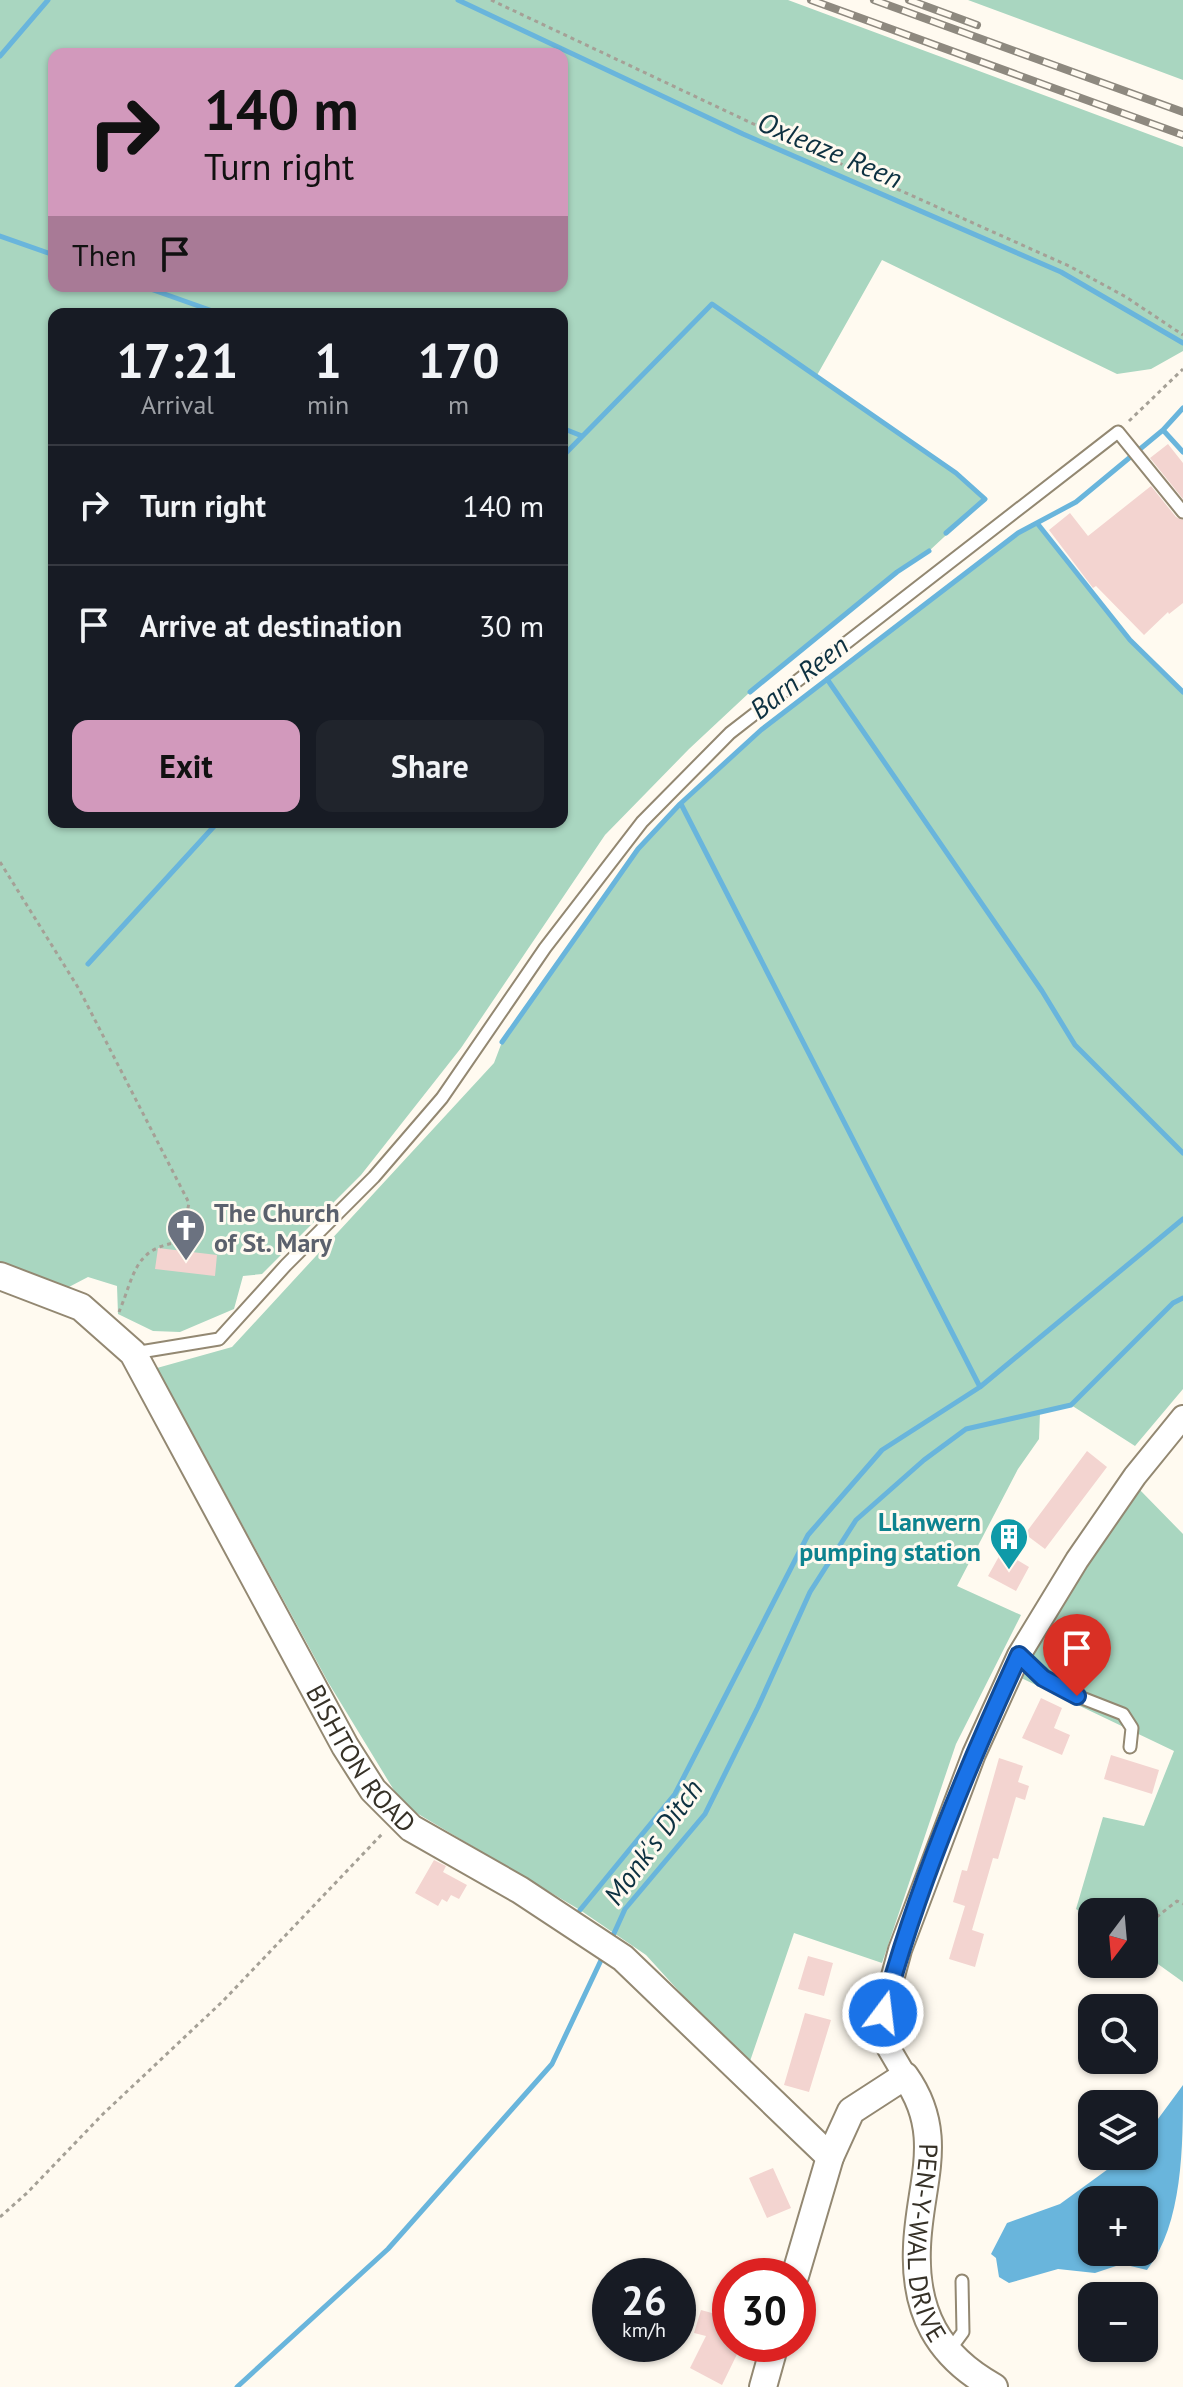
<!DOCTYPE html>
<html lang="en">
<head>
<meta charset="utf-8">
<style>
	:root { --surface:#171b24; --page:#20242c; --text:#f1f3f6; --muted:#9ea1a6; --line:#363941; --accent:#d299bc }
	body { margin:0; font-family:"PT Sans",sans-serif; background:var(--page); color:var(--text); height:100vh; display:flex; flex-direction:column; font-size:30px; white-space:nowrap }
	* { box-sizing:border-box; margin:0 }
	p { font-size:26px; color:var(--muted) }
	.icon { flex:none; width:44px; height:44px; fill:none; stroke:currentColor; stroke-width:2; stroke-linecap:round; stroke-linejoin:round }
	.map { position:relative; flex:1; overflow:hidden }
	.sheet { position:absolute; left:48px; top:308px; width:520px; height:520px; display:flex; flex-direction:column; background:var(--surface); border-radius:16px; box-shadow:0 2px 6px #0004 }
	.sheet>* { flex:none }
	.hud { position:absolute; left:48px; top:48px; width:520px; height:244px; border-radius:16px; box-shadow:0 2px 6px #0004; background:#d299bc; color:#111; overflow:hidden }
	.needle { width:52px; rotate:196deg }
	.tools { position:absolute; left:1078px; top:1898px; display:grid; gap:16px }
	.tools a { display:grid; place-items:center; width:80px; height:80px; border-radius:16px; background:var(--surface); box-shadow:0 2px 6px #0004; font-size:40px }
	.speed { position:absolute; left:592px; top:2258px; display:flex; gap:16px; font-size:40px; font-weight:700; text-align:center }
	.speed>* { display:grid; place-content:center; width:104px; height:104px; border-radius:50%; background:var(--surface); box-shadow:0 2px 6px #0004; line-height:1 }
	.speed small { font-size:20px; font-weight:400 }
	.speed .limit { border:12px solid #d22; background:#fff; color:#111 }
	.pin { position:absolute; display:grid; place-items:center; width:68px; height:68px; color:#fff; margin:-82px -34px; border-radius:50% 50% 50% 0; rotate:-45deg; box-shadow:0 0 8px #0007 }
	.pin .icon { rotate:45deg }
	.me { position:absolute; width:88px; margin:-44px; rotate:15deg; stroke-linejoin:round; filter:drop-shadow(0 0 6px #0008) }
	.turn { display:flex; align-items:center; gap:28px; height:168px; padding:0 24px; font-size:36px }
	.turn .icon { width:104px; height:104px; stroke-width:2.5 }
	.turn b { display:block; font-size:56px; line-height:68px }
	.then { display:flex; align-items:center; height:76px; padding:0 24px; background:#0003; gap:16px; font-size:30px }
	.eta { display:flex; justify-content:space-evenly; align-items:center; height:136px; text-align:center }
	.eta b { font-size:48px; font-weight:800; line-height:56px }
	.button { display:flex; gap:16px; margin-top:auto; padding:16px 24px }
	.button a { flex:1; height:92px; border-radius:16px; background:var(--accent); color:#111; font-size:32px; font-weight:800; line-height:92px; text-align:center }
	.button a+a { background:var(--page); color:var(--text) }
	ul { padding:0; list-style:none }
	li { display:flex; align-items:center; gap:24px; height:120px; padding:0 24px; border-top:2px solid var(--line) }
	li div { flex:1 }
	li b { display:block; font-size:30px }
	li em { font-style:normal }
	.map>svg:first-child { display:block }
	.green { fill:#a9d6c0; fill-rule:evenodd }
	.water { fill:#69b5dc; fill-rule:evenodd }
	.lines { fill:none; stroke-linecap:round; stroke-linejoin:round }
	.stream { stroke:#69b5dc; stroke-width:5 }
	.building { fill:#f3d4d0 }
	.service-casing { stroke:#938872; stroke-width:15 }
	.minor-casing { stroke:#938872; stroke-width:26 }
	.tertiary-casing { stroke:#938872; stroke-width:30 }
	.path { stroke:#a5a096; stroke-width:3; stroke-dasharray:4 4; stroke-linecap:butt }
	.service { stroke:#fff; stroke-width:11 }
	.minor { stroke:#fff; stroke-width:22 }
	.tertiary { stroke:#fff; stroke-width:26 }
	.rail-casing { stroke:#8e897f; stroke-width:8 }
	.rail { stroke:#fffaf0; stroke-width:5; stroke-dasharray:15; stroke-linecap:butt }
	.route-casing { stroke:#114b97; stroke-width:20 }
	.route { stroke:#1a73e8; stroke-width:14 }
	.labels { text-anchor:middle; stroke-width:6; stroke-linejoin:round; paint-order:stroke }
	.worship-label { font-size:26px; font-weight:bold; fill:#5b616d; stroke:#fffaf0; text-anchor:start }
	.culture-label { font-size:26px; font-weight:bold; fill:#0d838f; stroke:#fffaf0; text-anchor:end }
	.street-label { font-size:26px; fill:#363127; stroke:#fffaf0 }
	.water-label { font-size:28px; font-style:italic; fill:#0d3141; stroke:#fffaf0 }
</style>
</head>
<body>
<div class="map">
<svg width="1183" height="2387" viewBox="0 0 1183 2387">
	<rect width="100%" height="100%" fill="#fffaf0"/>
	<path class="green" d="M0,0H788L1183,147V351L1151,369L1117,374L882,260L816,377L956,473L985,499L929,551L897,572L750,692L689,749L605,835L461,1048L361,1175L262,1274L243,1276L234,1309L180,1332L153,1331L118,1314L117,1286L88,1277L67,1288L0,1263ZM54,54H562V286H54ZM54,314H562V822H54Z
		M968,0H1183V80Z
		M1037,523L1130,640L1183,692V1389L1135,1446L1071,1405L1040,1412L1039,1439L1018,1469L957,1586L1021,1615L956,1744L882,1963L794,1933L748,2067L646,1955L580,1910L403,1805L328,1682L157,1368L232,1347L494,1063L502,1042L532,998L638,849L680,804L761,730L1018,533Z
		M1139,1489L1183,1534V1982L1144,1954V1912H1092V1919L1076,1909L1103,1817L1144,1826L1174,1751L1011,1673Z"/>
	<path class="water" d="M1183,2085C1183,2146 1183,2224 1147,2270L1122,2264L1095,2273L1058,2269L1009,2283L999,2277L996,2258L991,2254L1007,2223L1060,2204L1126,2156H1144V2138ZM1092,2200H1144V2252H1092Z"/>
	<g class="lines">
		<path class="stream" d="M458,0L743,134L1061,272L1183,343
			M0,56L48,0
			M0,236L54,255
			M142,286L221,314
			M562,428L582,436
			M1163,430L1183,452
			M562,457L712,304L956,473L985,499L946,533
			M1037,523L1130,640L1183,692
			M827,679L1042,991L1075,1045L1183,1153
			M750,692L897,572L929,551
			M681,804L980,1387
			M88,964L218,822
			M502,1042L638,849L680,804L761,730L1018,533L1076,502L1163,430L1183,408
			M580,1910L675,1794L808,1535L882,1450L980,1387L1183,1219
			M611,1940L625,1909L705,1814L758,1707L810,1592L856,1520L924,1460L966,1429L1071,1405L1173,1303L1183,1298
			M237,2387L388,2249L552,2064L603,1956"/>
	</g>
	<path class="building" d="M1168,444L1183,463V499L1150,458Z
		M1151,486L1176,517L1183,520V603L1169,614L1168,612L1144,635L1096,586L1093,588L1049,530L1070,513L1088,536Z
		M158,1248L217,1255L215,1276L155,1269Z
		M1087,1451L1107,1467L1045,1549L1025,1534Z
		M1002,1551L1029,1567L1016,1591L988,1576Z
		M1041,1698L1062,1708L1054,1728L1070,1735L1062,1755L1022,1738Z
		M1111,1755L1159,1770L1152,1794L1104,1779Z
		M999,1758L1023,1766L1018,1782L1029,1786L1025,1800L1016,1797L998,1859L993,1858L972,1930L984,1934L975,1967L949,1959L965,1906L953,1902L962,1870L967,1871Z
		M434,1860L446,1866L443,1872L467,1885L459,1899L451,1895L447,1902L442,1899L438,1906L415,1893Z
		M808,1956L833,1963L824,1996L798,1989Z
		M805,2013L831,2020L809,2092L784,2085Z
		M773,2168L791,2208L767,2218L749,2178Z
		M701,2310L730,2318V2344H742L722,2385L690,2368L706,2336L694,2333Z"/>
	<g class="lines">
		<g class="service-casing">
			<path id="service" d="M134,1353L219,1339L286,1265L374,1177L442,1098L545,948L642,822L730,733L1118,432L1183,512
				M1019,1655L1043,1678L1077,1696L1123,1714L1132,1728L1130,1747
				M949,2351L963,2332L962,2281"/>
		</g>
		<g class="minor-casing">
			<path id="minor" d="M905,2076L888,2047L883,2013L900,1950L974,1754L1019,1655L1077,1560L1135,1476L1183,1417"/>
		</g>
		<g class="tertiary-casing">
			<g id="tertiary">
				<path id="s1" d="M0,1276L81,1307L133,1353L345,1746L373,1790L411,1828L520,1890L623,1958L830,2157"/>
				<path id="s2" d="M795,2276L830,2157L851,2111L905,2076C947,2135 919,2184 917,2247C914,2312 938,2356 994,2387"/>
				<path d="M763,2387L775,2344"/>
			</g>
		</g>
		<path class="path" d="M491,0L781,137L1069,266L1126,297L1183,335
			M1129,421L1183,369
			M0,862L79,989L189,1203L181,1242C134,1247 135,1274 119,1312
			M1144,1927L1177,1901L1183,1904
			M0,2217L27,2193L103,2114L223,2001L383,1833"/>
		<use href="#service" class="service"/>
		<use href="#minor" class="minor"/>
		<use href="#tertiary" class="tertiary"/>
		<g class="rail-casing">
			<path id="rail" d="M811,0L1183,135
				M874,0L1183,112
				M909,0L977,25"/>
		</g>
		<use href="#rail" class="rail"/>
	</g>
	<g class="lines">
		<g class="route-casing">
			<path id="route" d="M883,2013C916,1890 966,1770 1019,1655L1043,1678L1077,1696"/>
		</g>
		<use href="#route" class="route"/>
	</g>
	<defs>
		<g id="church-pin" transform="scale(2)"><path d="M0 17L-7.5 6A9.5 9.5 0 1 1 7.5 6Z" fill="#6b7280" stroke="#fffaf0"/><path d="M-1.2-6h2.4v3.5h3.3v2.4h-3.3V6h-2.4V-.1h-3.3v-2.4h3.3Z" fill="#fff"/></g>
		<g id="building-pin" transform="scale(2)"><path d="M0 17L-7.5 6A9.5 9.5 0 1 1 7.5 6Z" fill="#0f9aa8" stroke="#fffaf0"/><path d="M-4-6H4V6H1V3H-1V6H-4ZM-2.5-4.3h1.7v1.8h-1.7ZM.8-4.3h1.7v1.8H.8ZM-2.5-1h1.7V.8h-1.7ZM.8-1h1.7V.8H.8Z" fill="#fff"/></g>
	</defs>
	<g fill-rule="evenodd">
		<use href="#church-pin" x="186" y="1228"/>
		<use href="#building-pin" x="1009" y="1537"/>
	</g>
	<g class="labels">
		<g class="worship-label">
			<text x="214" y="1222">The Church<tspan x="214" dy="30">of St. Mary</tspan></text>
		</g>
		<g class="culture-label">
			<text x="981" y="1531">Llanwern<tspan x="981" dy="30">pumping station</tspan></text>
		</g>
		<g class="street-label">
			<text dy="9" stroke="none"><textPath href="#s1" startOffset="622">BISHTON ROAD</textPath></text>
			<text dy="9" stroke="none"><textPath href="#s2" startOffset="412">PEN-Y-WAL DRIVE</textPath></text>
		</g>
		<g class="water-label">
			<text transform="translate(830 150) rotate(23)" y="10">Oxleaze Reen</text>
			<text transform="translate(799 677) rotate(-38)" y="10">Barn Reen</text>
			<text transform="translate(653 1842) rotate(-54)" y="10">Monk's Ditch</text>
		</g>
	</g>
</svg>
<div class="tools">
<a><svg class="needle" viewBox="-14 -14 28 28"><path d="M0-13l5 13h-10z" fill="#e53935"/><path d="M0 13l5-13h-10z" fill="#9ea1a6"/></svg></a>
<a><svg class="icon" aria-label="search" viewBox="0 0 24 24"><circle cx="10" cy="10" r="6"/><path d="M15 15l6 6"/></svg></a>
<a><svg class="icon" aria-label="layers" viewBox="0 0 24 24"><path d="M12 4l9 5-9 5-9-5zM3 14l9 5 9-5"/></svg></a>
<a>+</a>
<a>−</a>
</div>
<div class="speed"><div>26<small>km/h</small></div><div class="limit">30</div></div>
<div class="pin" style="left:1077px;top:1696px;background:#d93025"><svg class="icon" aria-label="arrive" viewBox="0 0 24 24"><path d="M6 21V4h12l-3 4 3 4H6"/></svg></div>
<svg class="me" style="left:883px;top:2013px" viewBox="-20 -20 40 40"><circle r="17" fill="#1a73e8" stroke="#fff" stroke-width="3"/><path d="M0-11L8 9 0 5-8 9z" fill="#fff"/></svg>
<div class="hud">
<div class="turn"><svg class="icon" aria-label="right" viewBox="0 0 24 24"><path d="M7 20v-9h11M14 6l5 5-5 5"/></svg><div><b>140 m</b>Turn right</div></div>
<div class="then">Then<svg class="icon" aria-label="arrive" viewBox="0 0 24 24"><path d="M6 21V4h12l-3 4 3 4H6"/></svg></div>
</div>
<section class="sheet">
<div class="eta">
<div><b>17:21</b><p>Arrival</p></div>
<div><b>1</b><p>min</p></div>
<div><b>170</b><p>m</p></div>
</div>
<ul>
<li><svg class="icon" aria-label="right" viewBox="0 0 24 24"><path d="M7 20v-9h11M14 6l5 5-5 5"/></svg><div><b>Turn right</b></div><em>140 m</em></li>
<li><svg class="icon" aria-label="arrive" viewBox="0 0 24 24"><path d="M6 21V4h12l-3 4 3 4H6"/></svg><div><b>Arrive at destination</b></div><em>30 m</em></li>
</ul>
<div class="button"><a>Exit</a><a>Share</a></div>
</section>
</div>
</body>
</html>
